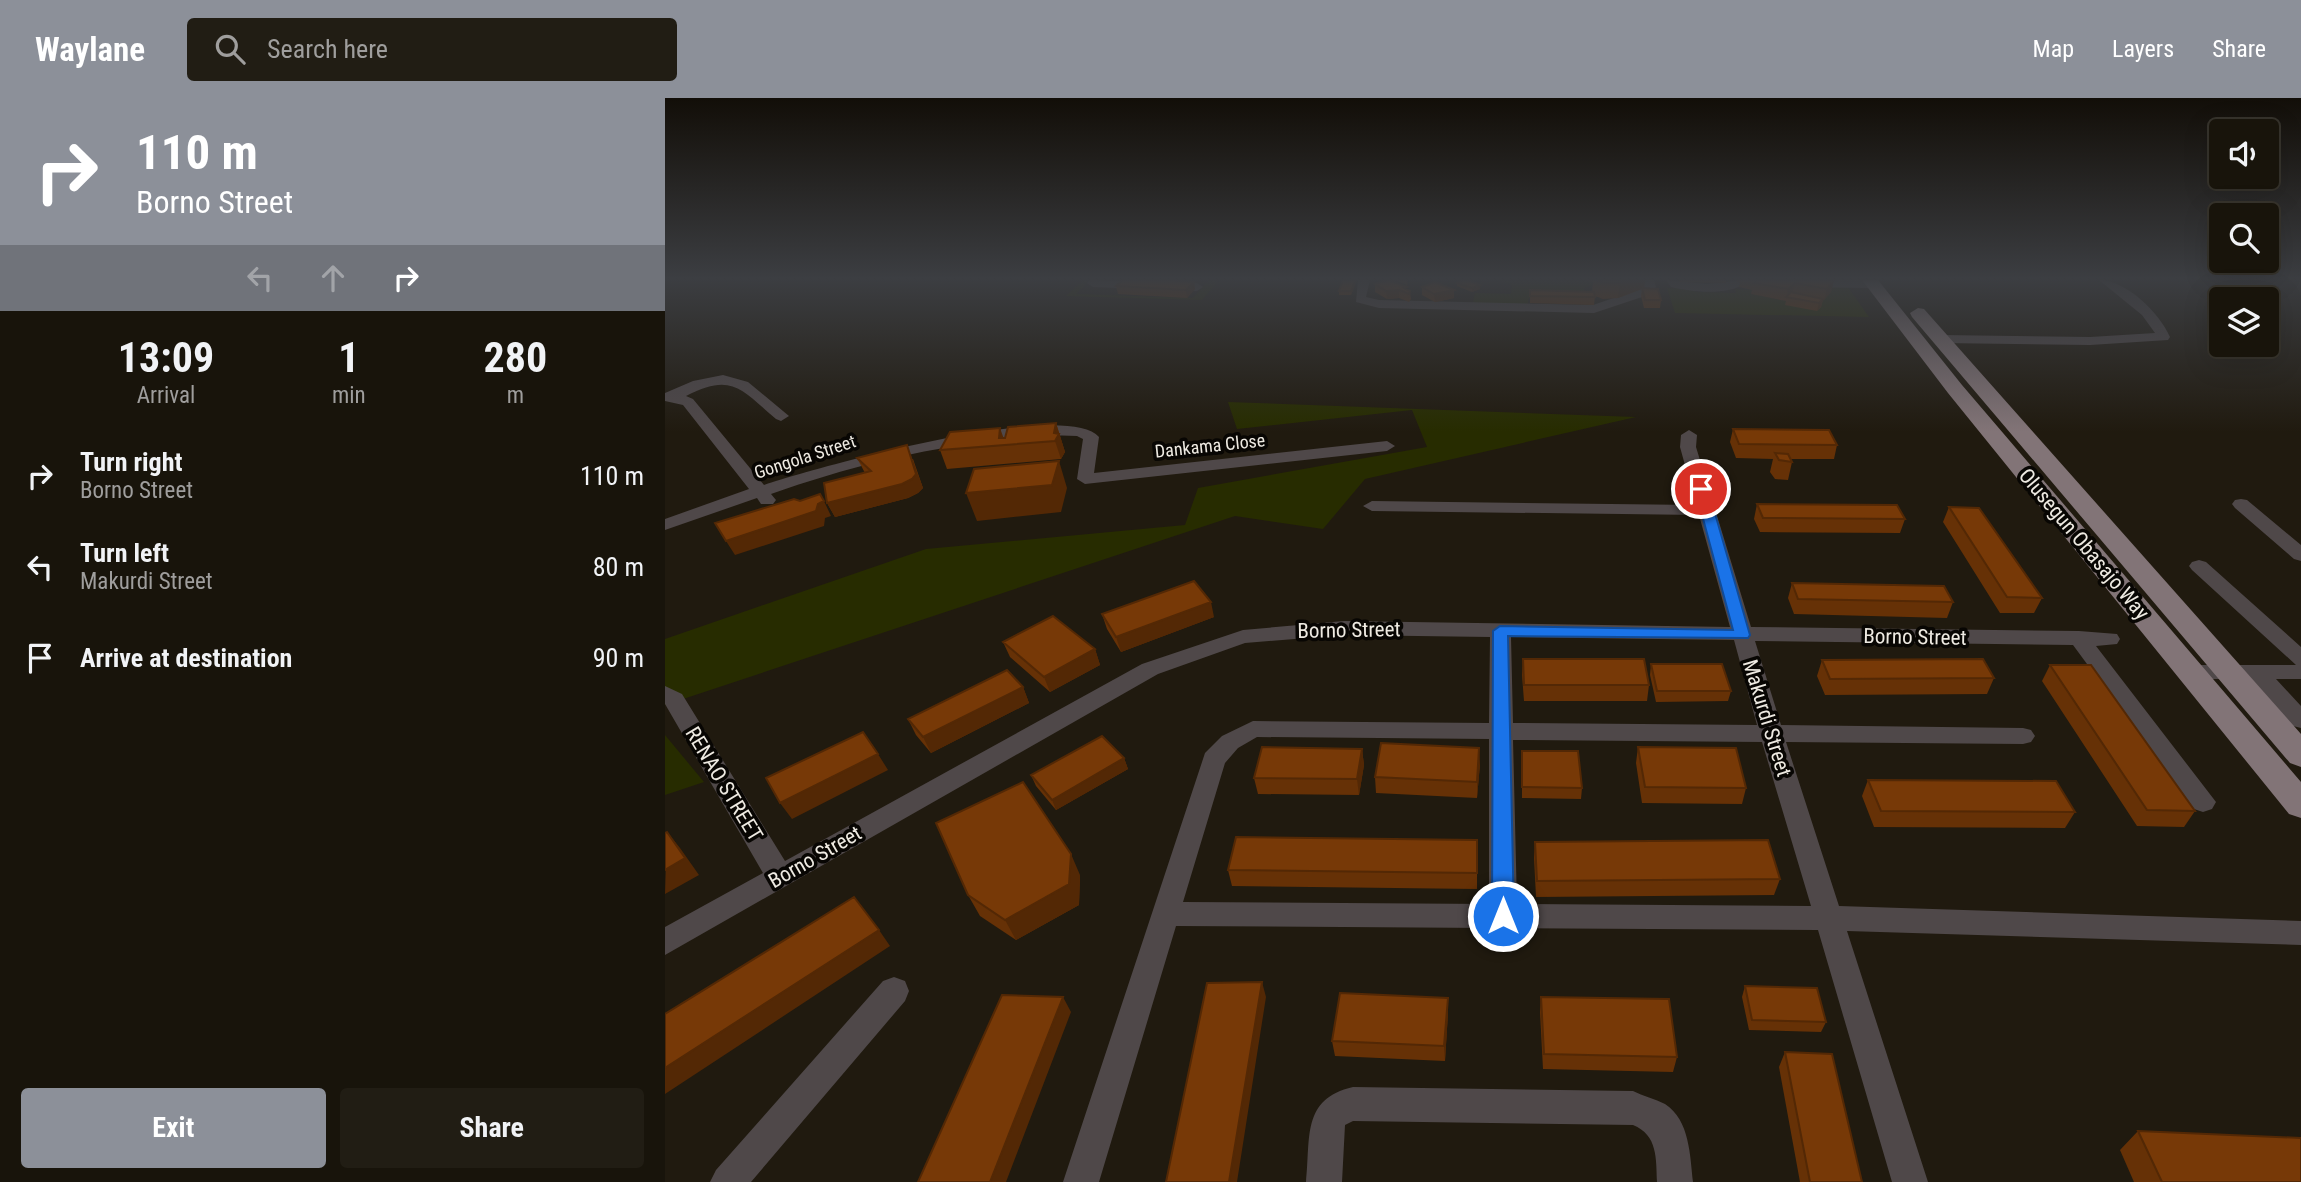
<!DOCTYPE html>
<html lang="en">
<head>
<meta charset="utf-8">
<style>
	:root { --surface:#18140b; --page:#211d14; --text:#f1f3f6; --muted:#9f9e9d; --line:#36332c; --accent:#8c9099 }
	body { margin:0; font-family:"Roboto Condensed",sans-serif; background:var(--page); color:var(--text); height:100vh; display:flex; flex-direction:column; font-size:26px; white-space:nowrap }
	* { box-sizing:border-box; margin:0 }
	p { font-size:23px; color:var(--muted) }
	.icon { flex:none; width:38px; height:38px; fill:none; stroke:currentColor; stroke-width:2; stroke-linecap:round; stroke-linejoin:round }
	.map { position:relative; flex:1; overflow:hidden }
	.details { display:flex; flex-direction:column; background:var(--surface); width:665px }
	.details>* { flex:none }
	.guide { background:#8c9099; color:#fff; overflow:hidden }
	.buttons { position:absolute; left:1544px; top:21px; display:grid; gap:14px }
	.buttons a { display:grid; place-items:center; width:70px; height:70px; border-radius:7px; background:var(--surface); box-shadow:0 7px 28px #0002,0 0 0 2px var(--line); font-size:35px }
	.pin { position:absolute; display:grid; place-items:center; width:60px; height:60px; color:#fff; margin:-30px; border:4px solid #fff; border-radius:50%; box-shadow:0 2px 7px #0007 }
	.me { position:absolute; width:77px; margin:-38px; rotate:0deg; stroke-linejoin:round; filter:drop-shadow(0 0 5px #0008) }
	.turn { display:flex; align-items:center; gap:24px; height:147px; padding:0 21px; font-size:32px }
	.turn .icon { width:91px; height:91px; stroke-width:2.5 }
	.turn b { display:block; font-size:49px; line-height:60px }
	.lanes { display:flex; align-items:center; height:66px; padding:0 21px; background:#0003; justify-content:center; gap:35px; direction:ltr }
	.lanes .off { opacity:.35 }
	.eta { display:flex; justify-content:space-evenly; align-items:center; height:119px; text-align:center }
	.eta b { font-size:42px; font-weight:700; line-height:49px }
	.primary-button { display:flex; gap:14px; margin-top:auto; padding:14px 21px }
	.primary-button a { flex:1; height:80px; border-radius:7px; background:var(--accent); color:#fff; font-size:28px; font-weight:700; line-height:80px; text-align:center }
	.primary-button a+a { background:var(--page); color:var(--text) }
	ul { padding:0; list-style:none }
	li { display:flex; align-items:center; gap:21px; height:91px; padding:0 21px }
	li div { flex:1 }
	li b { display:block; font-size:26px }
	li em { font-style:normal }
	header { display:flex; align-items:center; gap:42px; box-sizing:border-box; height:98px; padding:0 35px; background:var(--accent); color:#fff }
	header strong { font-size:33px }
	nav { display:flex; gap:38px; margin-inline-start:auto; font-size:24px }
	.search { width:490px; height:63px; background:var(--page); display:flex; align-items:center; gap:18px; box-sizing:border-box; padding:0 24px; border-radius:7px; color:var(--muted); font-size:26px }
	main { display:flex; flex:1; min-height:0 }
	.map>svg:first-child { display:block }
	.green { fill:#272c00 }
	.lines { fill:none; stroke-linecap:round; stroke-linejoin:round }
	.minor { fill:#4f4849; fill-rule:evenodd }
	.major { fill:#827477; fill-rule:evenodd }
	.wall { fill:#663106 }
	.shaded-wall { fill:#532805 }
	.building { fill:#773907; stroke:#532805; stroke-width:2 }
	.route { fill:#1a73e8; stroke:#114b97; stroke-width:2 }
	.labels { text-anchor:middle; stroke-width:7; stroke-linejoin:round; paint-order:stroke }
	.far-street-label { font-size:18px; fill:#eeeae2; stroke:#080603 }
	.street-label { font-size:21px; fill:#eeeae2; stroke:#080603 }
</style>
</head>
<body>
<header>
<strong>Waylane</strong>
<div class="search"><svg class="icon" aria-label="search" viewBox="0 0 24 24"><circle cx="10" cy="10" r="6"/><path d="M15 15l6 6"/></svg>Search here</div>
<nav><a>Map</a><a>Layers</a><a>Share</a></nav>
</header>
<main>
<section class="details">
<div class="guide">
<div class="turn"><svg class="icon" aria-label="right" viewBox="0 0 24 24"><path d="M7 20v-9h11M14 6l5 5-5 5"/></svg><div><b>110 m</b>Borno Street</div></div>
<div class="lanes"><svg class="icon off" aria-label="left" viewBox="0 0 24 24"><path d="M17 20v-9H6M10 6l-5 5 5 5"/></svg><svg class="icon off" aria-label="ahead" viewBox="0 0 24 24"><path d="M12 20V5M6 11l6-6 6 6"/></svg><svg class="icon" aria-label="right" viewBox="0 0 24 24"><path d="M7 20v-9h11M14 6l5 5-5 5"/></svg></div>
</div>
<div class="eta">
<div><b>13:09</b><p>Arrival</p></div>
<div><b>1</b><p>min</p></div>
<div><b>280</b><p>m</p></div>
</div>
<ul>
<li><svg class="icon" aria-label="right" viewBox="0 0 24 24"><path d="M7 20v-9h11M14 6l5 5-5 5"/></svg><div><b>Turn right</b><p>Borno Street</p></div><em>110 m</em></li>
<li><svg class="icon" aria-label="left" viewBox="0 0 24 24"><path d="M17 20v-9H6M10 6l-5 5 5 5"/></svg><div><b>Turn left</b><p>Makurdi Street</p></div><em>80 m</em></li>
<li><svg class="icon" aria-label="arrive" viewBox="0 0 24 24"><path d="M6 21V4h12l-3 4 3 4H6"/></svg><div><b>Arrive at destination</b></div><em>90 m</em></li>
</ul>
<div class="primary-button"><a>Exit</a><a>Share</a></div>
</section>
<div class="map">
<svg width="1636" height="1084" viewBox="0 0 1636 1084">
	<rect width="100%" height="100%" fill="#201a0f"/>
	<path class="green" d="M418,182H425L411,196L528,200L544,182H554L537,202L401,198Z
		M834,182H922L931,185L919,190L920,199L929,202L864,200L862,207L808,205L810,195L846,196L847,187Z
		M1131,187L1182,188L1204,219L1010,215L1002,190H1029L1030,194L1071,195L1070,191L1090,192L1087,196L1121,203Z
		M563,304L971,319L700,381L658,431L570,418L0,607V541L261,451L520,427L533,390L762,349L747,312L572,331Z
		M0,637L39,684L0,697Z"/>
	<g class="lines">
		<path class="minor" d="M425,182L532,185L538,189L532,193L428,189L422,185Z
			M693,182H705L701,199L714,202L928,207L978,190L977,182H989L991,189L986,196L929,215L714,210L691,204Z
			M1001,182L1042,186L1078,182L1081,185C1062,198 1027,194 1006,189Z
			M1141,182H1209L1215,186L1209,190L1137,189L1135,186Z
			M1434,182C1461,182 1494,214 1505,239L1503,242L1425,247L1276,245L1269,241L1276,237L1425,239L1490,235L1477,217Z
			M58,277L83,284L124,318L116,323L111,321C76,291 67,274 21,298L28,301L99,387C149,370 399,300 434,339L429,375L722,343L730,348L722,353L420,386L412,381L418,341L412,338C385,336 358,340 331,343C253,351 180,370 106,396L111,402L108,406H96L92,400L0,432V421L84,391L18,307L0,303V295L28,283Z
			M1024,332L1032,337L1031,349L1086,529L1414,533L1452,536L1455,541L1452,546L1431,548L1551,704L1547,711L1538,714L1529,711L1408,547L1090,543L1116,627L1358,630L1366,632L1370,638L1366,644L1358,646L1121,644L1174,808L1636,823V847L1182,833L1263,1084H1227L1153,832L511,828L434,1084H398L540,655L557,638L588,623L824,625L825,539L679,537L580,545L493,576L0,857V829L98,775L0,606V588L17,596L120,763L477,566L578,532L679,523L1065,529L1034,417L707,413L698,408L707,403L1031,407L1015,349L1016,337ZM846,539L1069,542L1092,627L848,625ZM592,639L824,641V806L518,804L560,665L573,650ZM848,642L1097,644L1146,808L852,806Z
			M1576,401L1582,402L1636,447V463L1629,461L1570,410L1567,406L1570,402Z
			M1534,462L1541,464L1636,549V581H1611L1636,608V630L1628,628L1586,581H1526L1518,579L1515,574L1518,569L1526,567H1631L1527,472L1524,468L1527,464Z
			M229,879L240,883L244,893L240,903L86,1084H45L51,1072L218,883Z
			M688,989L968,993C978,998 990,1001 1000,1006C1025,1022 1025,1058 1028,1084H992C991,1061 993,1037 968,1027L688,1023L680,1027L677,1084H641C646,1040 636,1001 688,989Z"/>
		<path class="major" d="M1197,182H1213L1297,287L1636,684V720L1624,716L1283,295Z
			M1253,210L1259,211L1636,636V669L1625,665L1247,219L1245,215Z"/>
	</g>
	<path class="wall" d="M692,182L686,197H674V193Z
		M717,182H743L742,187L732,183L727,184L745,193L746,201L744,204L734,200L722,201L710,194V186L719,183Z
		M920,182H980L979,190L996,202L995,210H979L976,198L977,191L953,200L938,201L930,198L929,207L865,205V192L927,194L928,184Z
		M1014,182H1061V185L1015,184Z
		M1070,182H1169L1166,194L1159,202H1158L1156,209L1152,213L1120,207L1121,203L1086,196L1087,192L1074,189L1075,185Z
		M529,184L530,191L522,200L453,196L451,188Z
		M792,185L815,191L807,194L792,188Z
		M757,189L789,200L770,204L757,197Z
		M391,325L400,354L396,361L282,371L275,352L338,340Z
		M1068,331L1172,347L1169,361H1126L1127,364L1123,382L1110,381L1105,374L1108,361L1071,360L1065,344Z
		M192,360L248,361L258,390L253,395L243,400L170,419L162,405L200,375Z
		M1092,406L1240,421L1235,435L1095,434L1089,421Z
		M1284,409L1377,500L1369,515H1335L1278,424Z
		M1127,485L1288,504L1282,520L1129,516L1123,500Z
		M437,516L549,519L456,554L442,531Z
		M338,544L430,551L435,567L385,594L345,559Z
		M858,561L984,587L982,603H859L857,577Z
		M1157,562L1329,580L1322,596L1160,597L1152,578Z
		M986,566L1066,593L1063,603L991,604L985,577Z
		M1385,567L1530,713L1519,729L1472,728L1377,583Z
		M358,589L364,605L266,655L251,637L243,621Z
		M973,649L1081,690L1077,706L977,705L971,665Z
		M697,651L699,667L694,697L593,696L589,680Z
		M857,653L917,690L916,701L857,700Z
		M459,660L463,671L391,712L371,688L366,677Z
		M815,666L812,700L711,695L710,679Z
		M1203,682L1410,714L1400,730L1209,729L1197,698Z
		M812,742V791L567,788L563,772Z
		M870,744L1115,781L1109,797L871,799L869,760Z
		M415,777L414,807L351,842L315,818L303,797Z
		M1080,888L1161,924L1156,934L1084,932L1077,899Z
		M876,899L1012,959L1008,974L878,971L875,914Z
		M783,915L780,963L670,958L667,943Z
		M1120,954L1197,1084H1135L1114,969Z
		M1473,1033L1636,1084H1469L1455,1052Z"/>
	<path class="shaded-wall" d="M690,182H692L686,197V193Z
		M962,182H980L979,190L953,200L955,185Z
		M1169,182L1166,194L1159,202L1162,191Z
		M529,184L530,191L522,200L521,192Z
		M1130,185L1127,196L1122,199L1123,191Z
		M815,187V191L807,194V190Z
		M734,192V200L722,201L721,193Z
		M789,192V200L770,204L769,196Z
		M1158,201L1156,209L1152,213L1154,205Z
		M391,325L400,354L396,361L390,343L389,335Z
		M335,330L341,347L334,340Z
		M242,347L258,390L253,395L243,400L170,419L162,405Z
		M394,363L402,390L396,414L312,423L301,395Z
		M159,403L166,418L160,420L159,428L70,457L61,443Z
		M546,504L549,519L456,554L451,539Z
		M430,551L435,567L385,594L379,579Z
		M358,589L364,605L266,655L258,639Z
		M814,650L815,666L812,700V684Z
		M697,651L699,667L694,697L692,681Z
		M213,656L223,672L127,721L115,705Z
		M459,660L463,671L391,712L387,702Z
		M2,734L15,750L34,777L0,796Z
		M406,756L415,777L414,807L351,842L340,822Z
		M214,832L225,848L0,996V970Z
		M597,884L601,899L572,1084H564Z
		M398,899L406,914L341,1084H325Z
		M783,900V915L780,963L779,948Z"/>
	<path class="building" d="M458,182H501L529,184L521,192L451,188Z
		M678,182H690L686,193H674Z
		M723,182L742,189L739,190L745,193L744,196L734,192L721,193L710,186Z
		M799,182H802L815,187L807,190L792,185Z
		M930,182H962L955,185H939Z
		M1091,182H1169L1162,191L1130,185L1123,191L1089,185Z
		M770,184L789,192L769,196L757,189Z
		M977,190L993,191L996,202H980Z
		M865,192L929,194L930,199L865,198Z
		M1126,194L1158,201L1154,205L1121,199Z
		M391,325L389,335L394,336L390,343L275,352L285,334L335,330L334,340H340L343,329Z
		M1068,331L1164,332L1172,347L1074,346Z
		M242,347L251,376L247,381L237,386L162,405L159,385L206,373L192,360Z
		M1110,355L1123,356L1127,364L1114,362Z
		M394,363L387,387L301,395L309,371Z
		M155,396L159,403L153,406L151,413L61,443L50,425L129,401L135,403Z
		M1092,406L1232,407L1240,421L1098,420Z
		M1284,409L1314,410L1377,500L1342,499Z
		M529,483L546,504L451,539L437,516Z
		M1127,485L1279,488L1288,504L1133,501Z
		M388,518L430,551L379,579L338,544Z
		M858,561H979L984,587H859Z
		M1318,561L1329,580L1165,581L1157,562Z
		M986,566H1057L1066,593H992Z
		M1385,567H1426L1530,713L1482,712Z
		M342,572L358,589L258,639L243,621Z
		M198,634L213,656L115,705L101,680Z
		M437,638L459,660L387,702L366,677Z
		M716,645L814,650L812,684L710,679Z
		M597,649L697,651L692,681L589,680Z
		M973,649L1071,650L1081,690L980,689Z
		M857,653H913L917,690L857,689Z
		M1203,682L1391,683L1410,714L1216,713Z
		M358,684L406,756L404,786L340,822L303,797L271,725Z
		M2,734L20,760L0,772V735Z
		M571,739L812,742V775L563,772Z
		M1103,742L1115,781L872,783L870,744Z
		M189,799L214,832L0,970V916Z
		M597,884L564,1084H501L542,885Z
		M1080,888L1152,890L1161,924L1087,922Z
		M675,895L783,900L779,948L667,943Z
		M337,897L398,899L325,1084H253Z
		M876,899L1004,901L1012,959L879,956Z
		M1120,954L1167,956L1197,1084H1145Z
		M1473,1033L1636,1040V1084H1497Z"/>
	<linearGradient id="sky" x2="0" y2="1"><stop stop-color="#120e08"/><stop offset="0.54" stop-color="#3c3e42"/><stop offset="1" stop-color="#3c3e42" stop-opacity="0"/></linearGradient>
	<rect width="1636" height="334" fill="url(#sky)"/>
	<path class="route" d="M1036,387L1043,391L1085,537L1083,540L843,538L849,818L845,824L838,827L830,824L827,818L828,533L835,528L1068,532L1030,391Z"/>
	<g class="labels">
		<g class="far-street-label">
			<text transform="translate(545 348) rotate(-6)" y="6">Dankama Close</text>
			<text transform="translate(140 359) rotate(-18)" y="6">Gongola Street</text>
		</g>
		<g class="street-label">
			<text transform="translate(1419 446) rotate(50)" y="7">Olusegun Obasajo Way</text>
			<text transform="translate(684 532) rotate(-1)" y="7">Borno Street</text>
			<text transform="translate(1250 539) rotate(1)" y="7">Borno Street</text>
			<text transform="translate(1102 620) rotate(73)" y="7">Makurdi Street</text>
			<text transform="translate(59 686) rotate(59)" y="7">RENAO STREET</text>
			<text transform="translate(150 759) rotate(-30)" y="7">Borno Street</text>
		</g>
	</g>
</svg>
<div class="buttons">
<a><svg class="icon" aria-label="sound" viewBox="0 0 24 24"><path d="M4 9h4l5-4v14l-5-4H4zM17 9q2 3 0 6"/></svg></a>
<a><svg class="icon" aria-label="search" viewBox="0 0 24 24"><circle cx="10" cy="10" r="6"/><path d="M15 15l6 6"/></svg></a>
<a><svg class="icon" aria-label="layers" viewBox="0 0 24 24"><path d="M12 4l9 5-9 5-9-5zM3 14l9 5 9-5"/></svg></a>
</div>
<div class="pin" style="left:1036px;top:391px;background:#d93025"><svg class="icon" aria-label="arrive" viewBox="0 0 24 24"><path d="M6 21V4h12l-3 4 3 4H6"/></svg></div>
<svg class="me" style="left:838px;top:818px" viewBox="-20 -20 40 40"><circle r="17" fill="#1a73e8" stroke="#fff" stroke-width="3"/><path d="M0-11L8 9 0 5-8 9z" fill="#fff"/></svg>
</div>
</main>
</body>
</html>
